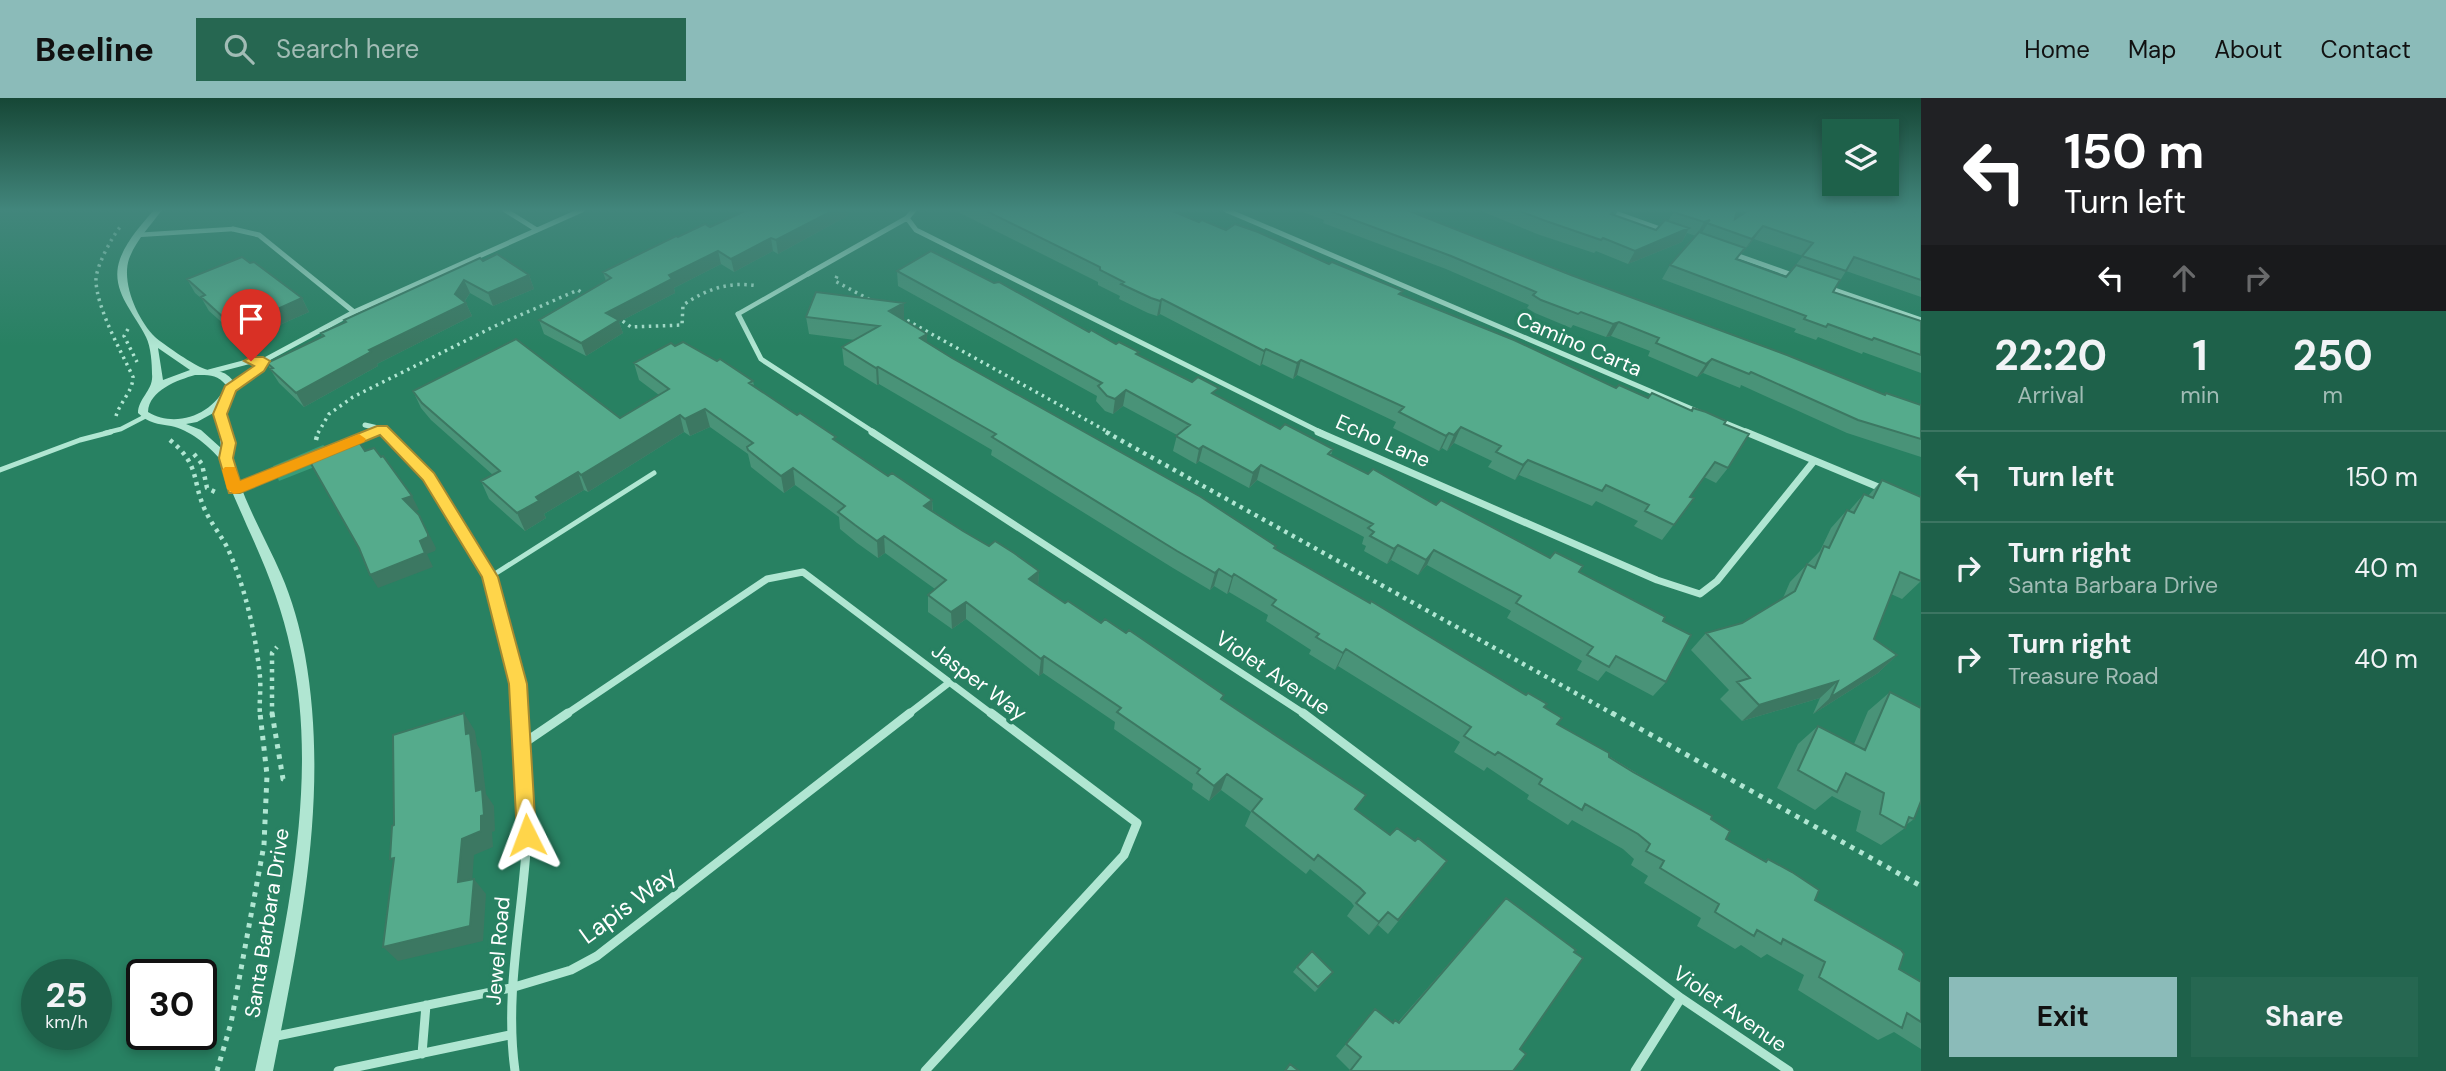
<!DOCTYPE html>
<html lang="en">
<head>
<meta charset="utf-8">
<style>
	:root { --surface:#1e614a; --page:#266751; --text:#f1f3f6; --muted:#a1bcb5; --line:#3c7562; --accent:#8bbbb9 }
	body { margin:0; font-family:"DM Sans",sans-serif; background:var(--page); color:var(--text); height:100vh; display:flex; flex-direction:column; font-size:26px; white-space:nowrap }
	* { box-sizing:border-box; margin:0 }
	p { font-size:23px; color:var(--muted) }
	.icon { flex:none; width:38px; height:38px; fill:none; stroke:currentColor; stroke-width:2; stroke-linecap:round; stroke-linejoin:round }
	.map { position:relative; flex:1; overflow:hidden }
	.sheet { display:flex; flex-direction:column; background:var(--surface); width:525px }
	.sheet>* { flex:none }
	.guide { background:#202124; color:#fff; overflow:hidden }
	.tools { position:absolute; left:1822px; top:21px; display:grid; gap:14px }
	.tools a { display:grid; place-items:center; width:77px; height:77px; border-radius:0px; background:var(--surface); box-shadow:0 4px 10px #0003; font-size:35px }
	.speed { position:absolute; left:21px; top:861px; display:flex; gap:14px; font-size:35px; font-weight:700; text-align:center }
	.speed>* { display:grid; place-content:center; width:91px; height:91px; border-radius:50%; background:var(--surface); box-shadow:0 4px 10px #0003; line-height:1 }
	.speed small { font-size:18px; font-weight:400 }
	.speed .limit { border:4px solid #111; border-radius:10px; background:#fff; color:#111 }
	.pin { position:absolute; display:grid; place-items:center; width:60px; height:60px; color:#fff; margin:-72px -30px; border-radius:50% 50% 50% 0; rotate:-45deg; box-shadow:0 0 7px #0007 }
	.pin .icon { rotate:45deg }
	.me { position:absolute; width:77px; margin:-38px; rotate:357deg; stroke-linejoin:round; filter:drop-shadow(0 0 5px #0008) }
	.turn { display:flex; align-items:center; gap:24px; height:147px; padding:0 28px; font-size:32px }
	.turn .icon { width:91px; height:91px; stroke-width:2.5 }
	.turn b { display:block; font-size:49px; line-height:60px }
	.lanes { display:flex; align-items:center; height:66px; padding:0 28px; background:#0003; justify-content:center; gap:35px; direction:ltr }
	.lanes .off { opacity:.35 }
	.eta { display:flex; justify-content:space-evenly; align-items:center; height:119px; text-align:center }
	.eta b { font-size:42px; font-weight:700; line-height:49px }
	.button { display:flex; gap:14px; margin-top:auto; padding:14px 28px }
	.button a { flex:1; height:80px; border-radius:0px; background:var(--accent); color:#111; font-size:28px; font-weight:700; line-height:80px; text-align:center }
	.button a+a { background:var(--page); color:var(--text) }
	ul { padding:0; list-style:none }
	li { display:flex; align-items:center; gap:21px; height:91px; padding:0 28px; border-top:2px solid var(--line) }
	li div { flex:1 }
	li b { display:block; font-size:26px }
	li em { font-style:normal }
	header { display:flex; align-items:center; gap:42px; box-sizing:border-box; height:98px; padding:0 35px; background:var(--accent); color:#111 }
	header strong { font-size:33px }
	nav { display:flex; gap:38px; margin-inline-start:auto; font-size:24px }
	.search { width:490px; height:63px; background:var(--page); display:flex; align-items:center; gap:18px; box-sizing:border-box; padding:0 24px; border-radius:0px; color:var(--muted); font-size:26px }
	main { display:flex; flex:1; min-height:0 }
	.map>svg:first-child { display:block }
	.green { fill:#399c78 }
	.lines { fill:none; stroke-linecap:round; stroke-linejoin:round }
	.path-far2 { stroke:#b0e6d2; stroke-width:3.5; stroke-dasharray:2.5 4.5; stroke-linecap:butt }
	.path-far1 { stroke:#b0e6d2; stroke-width:4.5; stroke-dasharray:3.5 5; stroke-linecap:butt }
	.path { stroke:#b0e6d2; stroke-width:5; stroke-dasharray:4.5 6; stroke-linecap:butt }
	.service-far1 { stroke:#b0e6d2; stroke-width:4.5 }
	.service { stroke:#b0e6d2; stroke-width:5 }
	.minor-far2 { stroke:#b0e6d2; stroke-width:5 }
	.minor-far1 { stroke:#b0e6d2; stroke-width:7 }
	.minor { stroke:#b0e6d2; stroke-width:9 }
	.tertiary { fill:#b0e6d2; fill-rule:evenodd }
	.wall { fill:#499378; fill-rule:evenodd }
	.shaded-wall { fill:#3c7862 }
	.building { fill:#55ab8c; stroke:#3c7862; stroke-width:2 }
	.route { fill:#ffd54a; stroke:#a68a30; stroke-width:2 }
	.slow { fill:#f59e0b }
	.labels { text-anchor:middle; stroke-width:7; stroke-linejoin:round; paint-order:stroke }
	.street-label { font-size:21px; fill:#fff; stroke:#288162 }
	.near-street-label { font-size:24px; fill:#fff; stroke:#288162 }
</style>
</head>
<body>
<header>
<strong>Beeline</strong>
<div class="search"><svg class="icon" aria-label="search" viewBox="0 0 24 24"><circle cx="10" cy="10" r="6"/><path d="M15 15l6 6"/></svg>Search here</div>
<nav><a>Home</a><a>Map</a><a>About</a><a>Contact</a></nav>
</header>
<main>
<div class="map">
<svg width="1921" height="973" viewBox="0 0 1921 973">
	<rect width="100%" height="100%" fill="#288162"/>
	<path class="green" d="M323,347L334,353L350,355L279,383L273,368Z"/>
	<g class="lines">
		<path class="path-far2" d="M837,178L835,183L872,203
			M617,219L631,229L682,227L683,207C707,191 729,183 758,188
			M901,219L1110,335
			M128,231L124,238L137,264
			M116,318C120,304 133,293 133,279C121,253 97,211 96,183C95,170 112,139 120,129
			M318,335L329,316L353,299L495,228L578,192L587,198"/>
		<path class="path-far1" d="M1106,334L1615,617
			M170,342C201,368 191,381 205,412C211,425 220,436 227,449C245,488 256,537 260,579C261,592 259,605 260,617
			M316,342L318,334
			M194,356L202,366L207,390L219,396
			M272,617V555L277,549"/>
		<path class="path" d="M272,615L283,681L288,683
			M1612,615L1921,788
			M217,973L231,925L264,747L267,677L260,615"/>
		<path class="service-far1" d="M137,137L233,131
			M738,216L808,176
			M105,335L121,331L146,318
			M371,335L382,331"/>
		<path class="service" d="M0,372L80,342L111,334
			M235,391L376,334
			M490,479L654,375"/>
		<path class="minor-far2" d="M505,112L537,132
			M1226,112L1699,314
			M1607,112L1666,133
			M907,120L916,132L1322,335
			M233,131L259,137L354,214
			M1730,155L1795,178
			M808,176L907,120L914,112
			M1826,189L1921,222
			M738,216L761,261L875,335
			M263,263L354,214L582,112
			M209,274L251,263H263L260,270L231,291
			M1716,321L1750,335
			M365,327L382,331L386,335"/>
		<path class="minor-far1" d="M385,334L429,379L490,479L518,586L520,617
			M872,334L1306,617
			M1318,334L1657,482L1700,496L1717,483L1814,363
			M1746,334L1883,391
			M565,617L767,481L803,474L993,617
			M907,617L950,584"/>
		<path class="minor" d="M1303,615L1681,900L1789,973
			M521,647L568,615
			M272,939L511,890L571,872L597,858L910,615
			M422,956L426,907
			M338,973L510,937
			M515,973C504,894 523,818 527,738C529,698 522,656 520,615
			M925,973L1124,757L1137,725L991,615
			M1635,973L1681,900"/>
		<path class="tertiary" d="M154,112H162C151,127 136,142 129,161C121,185 138,222 155,239C163,246 191,265 200,269C216,277 223,267 236,287C234,292 231,297 229,301C225,312 229,326 231,338C232,346 231,356 233,364C243,403 265,439 281,476C292,501 300,530 305,557C330,697 300,836 273,973H255C283,843 321,685 291,553C282,509 266,469 247,428C241,414 234,399 228,384C226,377 224,366 219,360C208,347 188,331 171,328C158,326 148,325 138,315C138,300 154,292 152,276C152,266 151,249 146,239C134,214 109,192 120,161C127,142 141,127 154,112ZM158,250L190,272L163,282ZM195,277C208,277 217,276 226,287C214,316 176,331 148,314C149,292 178,282 195,277ZM217,313L221,350L201,332L186,326L197,324Z"/>
	</g>
	<path class="wall" d="M954,112H1170L1199,124L1226,132L1401,197L1616,290L1648,300L1724,326L1728,370L1716,385L1704,379L1690,399L1694,400L1662,442L1634,428L1638,423L1596,403L1592,408L1519,377L1515,382L1488,369L1492,363L1454,345L1447,353L1442,350L1439,353L1393,330L1396,324L1297,277L1293,281L1262,266L1260,268L1160,216L1157,218L1148,215L1119,201L1120,198L1098,187V184Z
		M1298,112H1407L1571,177L1884,297L1886,295L1921,307V359L1847,335L1741,287L1740,290L1703,275L1697,279L1648,258L1650,253L1611,238L1606,239L1573,227L1571,230L1535,215L1527,210L1529,207L1446,171L1323,125L1324,122Z
		M1479,112H1618L1615,118L1656,132L1668,123L1675,112H1674H1737L1735,121L1855,114L1921,112V199L1846,173L1833,194L1921,223V275L1863,254L1862,256L1818,239L1816,242L1794,234L1796,231L1662,181L1670,167L1696,138L1687,135L1682,144L1628,166L1596,153L1594,155L1537,136ZM1754,141L1803,158L1786,179L1737,161L1742,154H1743Z
		M849,117L778,156L773,153L734,174L721,166L674,190L675,195L619,224L623,235L586,258L544,236L539,222L606,183L603,174L678,139L710,129Z
		M483,163L529,177L534,191L493,208L470,195L465,203L466,205L472,218L377,266L378,268L304,309L279,285L270,271L267,265L322,239L321,235L345,224L344,222Z
		M250,165L302,200L309,214L243,243L209,213L202,201L195,195L187,181Z
		M897,173L1089,234L1138,257L1280,331L1333,351L1331,357L1368,376L1579,474L1663,523L1666,584L1653,598L1606,573L1598,583L1577,572L1582,563L1507,520L1511,513L1427,467L1418,477L1391,462L1387,466L1364,453L1366,448L1362,446L1364,439L1257,382L1249,390L1199,363L1196,366L1173,353L1177,337L1123,308L1113,316L1105,313L1096,303L1097,298L898,188Z
		M904,205V222L927,236V244L952,260L1276,448L1275,451L1544,609L1557,626L1711,721L1726,741L1765,763L1768,761L1815,802L1899,871L1921,884V951L1894,934L1878,942L1798,892L1804,877L1767,856L1761,860L1741,847L1735,851L1697,828L1701,820L1644,785L1648,778L1631,767L1634,761L1623,751L1572,722L1568,727L1527,701L1529,697L1487,669L1484,673L1454,654L1460,644L1338,568L1335,572L1309,556L1311,552L1266,523L1268,517L1229,494L1227,496L1214,488L1210,492L1173,470L991,357L992,352L879,286L877,287L844,267L842,249L855,242L809,236L806,219Z
		M675,248L753,283L754,288L888,378L932,402L933,413L963,433L989,448L1039,473L1038,487L1065,505L1101,525L1223,602L1357,712L1390,737L1415,743L1447,763L1388,836L1378,827L1369,837L1347,818L1354,808L1351,804L1310,771L1306,776L1245,728L1251,714L1221,692L1209,703L1192,691L1193,686L1114,631L1115,624L1043,575L1039,578L966,521L952,531L928,514V497L935,491L885,455L878,460L857,445L840,431L839,419L795,387L784,395L751,369L748,356L710,329L690,338L684,334L588,394L584,392L544,416L546,420L525,433L489,401L481,383L493,377L431,322L421,310L413,293L620,320L659,297L639,282L634,265Z
		M1882,382L1921,483L1902,501L1891,496L1874,541L1897,557L1878,575L1813,616L1820,600L1742,623L1720,601L1729,592L1691,552L1706,535L1742,525L1783,500L1790,484L1820,453L1831,430L1847,412L1849,413L1864,396L1868,398Z
		M1890,594L1914,721L1906,727L1905,730L1881,747L1856,733L1861,713L1832,698L1815,712L1777,690L1798,646L1818,628L1854,646L1868,613Z
		M1506,800L1520,951L1513,973H1349L1350,972L1336,958L1375,911L1393,925L1398,924Z
		M1297,869L1333,874L1315,894L1293,874Z"/>
	<path class="shaded-wall" d="M834,112H849V117L778,156L776,142Z
		M1710,122L1701,136L1696,138L1704,124Z
		M1763,128L1754,141L1743,154L1752,141Z
		M1689,130L1682,144L1628,166L1635,153Z
		M771,140L773,153L734,174L731,161Z
		M718,153L721,166L674,190L675,195L619,224L623,235L586,258L581,245L606,215L669,177Z
		M529,177L534,191L493,208L488,195Z
		M464,182L470,195L462,207L466,205L472,218L377,266L378,268L304,309L296,295L369,252L455,196Z
		M302,200L309,214L243,243L235,230Z
		M1162,201L1160,216L1157,218L1160,203Z
		M904,205V222L889,213Z
		M1619,224L1611,238L1606,239L1613,226Z
		M927,236V253L920,240Z
		M1266,251L1262,266L1260,268L1264,253Z
		M1712,261L1703,275L1697,279L1706,266Z
		M1301,262L1297,277L1293,281L1297,265Z
		M878,269L879,286L877,287L876,270Z
		M1126,292L1123,308L1113,316L1115,301Z
		M705,311L710,329L690,338L685,321Z
		M680,317L684,334L588,394L581,377Z
		M1461,329L1454,345L1447,353L1454,337Z
		M1449,335L1442,350L1439,353L1446,338Z
		M1203,348L1199,363L1196,366L1199,351Z
		M1528,362L1519,377L1515,382L1523,367Z
		M1261,367L1257,382L1249,390L1253,375Z
		M793,370L795,387L784,395L781,378Z
		M578,374L584,392L544,416L546,420L525,433L517,415L536,399Z
		M412,398L419,412L411,415L403,401Z
		M932,402L933,419L924,408Z
		M419,417L436,450L435,453L427,456L433,469L378,490L370,477L420,443Z
		M884,438L885,455L878,460L877,443Z
		M1398,447L1391,462L1387,466L1394,451Z
		M1434,452L1427,467L1418,477L1426,462Z
		M1219,471L1214,488L1210,492L1215,475Z
		M1039,473L1038,490L1029,481Z
		M1234,476L1229,494L1227,496L1232,479Z
		M966,504V521L952,531L951,514Z
		M1346,551L1338,568L1335,572L1343,555Z
		M1897,557L1878,575L1813,616L1831,599Z
		M1044,558L1043,575L1039,578L1041,561Z
		M1838,583L1820,600L1742,623L1759,607Z
		M464,615L475,633L477,646L481,653L486,696L494,708L495,733L492,734L493,749L474,757L471,799L458,784L462,741L476,693L466,636Z
		M1227,676L1221,692L1209,703L1214,688Z
		M474,781L486,796L483,843L398,863L383,849Z
		M1388,814L1378,827L1369,837L1379,824Z"/>
	<path class="building" d="M747,112H834L776,142L771,140L731,161L718,153L669,177L672,181L606,215L619,222L581,245L539,222L611,180L603,174L676,138L678,139L705,126L710,129Z
		M984,112H1170L1199,124L1202,122L1226,132L1235,126L1258,134L1329,166L1332,164L1403,193L1399,196L1514,242L1616,290L1619,287L1648,300L1652,295L1692,313L1693,310L1706,314L1726,323L1724,326L1749,336L1728,370L1715,364L1690,399L1694,400L1674,427L1645,413L1649,407L1606,387L1602,393L1528,362L1523,367L1496,354L1501,348L1461,329L1454,337L1449,335L1446,338L1399,314L1404,309L1301,262L1297,265L1266,251L1264,253L1162,201L1160,203L1151,200L1121,186L1124,184L1100,172V169Z
		M1327,112H1407L1571,177L1787,257L1885,297L1886,295L1921,307V341L1858,322L1751,274L1749,276L1712,261L1706,266L1656,245L1659,240L1619,224L1613,226L1581,214L1578,216L1541,202L1533,197L1536,194L1451,158Z
		M1517,112H1615L1611,116L1656,132L1665,122L1689,130L1635,153L1603,140L1601,142L1543,122Z
		M1675,112H1737L1735,121L1749,112H1851L1855,114L1856,112H1921V182L1854,159L1846,173L1802,158L1813,145L1763,128L1752,141L1707,125L1710,122L1704,124L1673,114Z
		M1699,134L1745,150L1736,161L1786,179L1796,167L1840,182L1833,194L1921,223V257L1874,240L1872,242L1828,226L1826,229L1804,221L1806,218L1670,167Z
		M931,153L994,185L999,184L1089,234L1091,232L1116,246L1119,244L1139,254L1136,256L1192,284L1198,279L1219,290L1212,295L1280,331L1285,326L1314,341L1333,351L1328,356L1368,376L1373,371L1436,407L1441,402L1550,460L1555,454L1583,468L1579,474L1662,517L1665,519L1663,523L1691,537L1666,584L1616,558L1609,569L1587,557L1593,549L1516,505L1521,498L1434,452L1426,462L1398,447L1394,451L1370,438L1374,434L1368,430L1373,426L1261,367L1253,375L1203,348L1199,351L1176,338L1190,327L1126,292L1115,301L1107,298L1098,288L1102,285L897,173Z
		M497,156L529,177L488,195L464,182L455,196L466,205L369,252L371,254L296,295L270,271L273,270L267,265L324,238L321,235L346,224L344,222L480,160L483,163Z
		M242,159L250,165L254,164L302,200L235,230L201,199L205,197L187,181Z
		M816,194L904,205L889,213L927,236L920,240L952,260L1201,399L1276,448L1274,450L1370,505L1371,503L1526,597L1528,595L1547,606L1544,609L1562,620L1557,626L1609,655V659L1633,674L1712,718L1711,721L1730,733L1726,741L1766,764L1768,761L1792,774L1819,792L1815,802L1901,852L1904,856L1899,871L1921,884V924L1907,915L1902,930L1819,879L1825,864L1783,841L1781,846L1757,832L1754,838L1715,814L1719,806L1660,770L1664,763L1646,753L1650,746L1638,736L1585,706L1582,712L1539,686L1542,681L1498,654L1495,657L1464,638L1471,629L1346,551L1343,555L1316,539L1319,536L1272,507L1276,502L1234,476L1232,479L1219,471L1215,475L1177,453L992,339L996,336L878,269L876,270L842,249L879,228L806,219Z
		M516,241L620,320L669,291L634,265L671,245L675,248L683,244L717,263L720,261L753,283L749,285L797,317L800,315L836,339L833,341L888,378L892,375L932,402L924,408L963,433L989,448L995,443L1014,455L1039,473L1029,481L1065,505L1068,503L1101,525L1105,521L1126,535L1129,532L1224,597L1221,601L1366,697L1355,711L1390,737L1397,730L1415,743L1418,740L1447,763L1398,822L1388,814L1379,824L1356,805L1365,795L1360,790L1318,757L1314,762L1252,713L1262,701L1227,676L1214,688L1197,675L1200,671L1117,614L1121,610L1044,558L1041,561L966,504L951,514L928,497L946,482L884,438L877,443L855,427L838,414L845,408L793,370L781,378L748,352L747,349L753,345L705,311L685,321L680,317L581,377L578,374L536,399L539,403L517,415L481,383L500,373L422,305L413,293Z
		M359,344L365,353L374,350L381,359L383,358L412,398L403,401L419,417L428,436V439L420,443L425,455L370,477L359,450L310,364Z
		M1882,382L1921,399V483L1900,474L1874,541L1897,557L1831,599L1838,583L1759,607L1737,584L1750,580L1706,535L1742,525L1795,493L1807,466L1815,470L1824,448L1829,450L1847,412L1854,415L1864,396L1873,400Z
		M1890,594L1921,610V703L1914,721L1909,719L1905,730L1880,716L1884,695L1846,675L1837,694L1798,672L1818,628L1865,652Z
		M464,615L466,636L470,635L476,693L482,691L484,717L481,718V733L462,741L458,784L474,781L470,828L383,849L394,760L390,761L392,728L394,727L393,637Z
		M1506,800L1576,852L1574,854L1583,860L1520,951L1526,956L1513,973H1350L1361,959L1346,946L1375,911L1393,925L1395,922L1399,925Z
		M1312,853L1333,874L1318,889L1297,869Z
		M1290,966L1299,973H1285Z"/>
	<linearGradient id="sky" x2="0" y2="1"><stop stop-color="#164736"/><stop offset="0.45" stop-color="#42867c"/><stop offset="1" stop-color="#42867c" stop-opacity="0"/></linearGradient>
	<rect width="1921" height="248" fill="url(#sky)"/>
	<path class="route" d="M251,259H263L270,263L264,273L236,293L227,316L236,345L233,360L240,383L377,328H387L434,375L498,479L527,586L536,737L534,743L527,746L520,743L517,737L509,586L482,479L423,382L380,337L240,395H229L219,360L222,345L213,316L225,288L254,268L244,263Z"/>
	<path class="slow" d="M359,336L366,341L364,344L240,395L234,396L227,391L222,372L225,369H235L240,383Z"/>
	<g class="labels">
		<g class="street-label">
			<text transform="translate(1579 246) rotate(23)" y="7">Camino Carta</text>
			<text transform="translate(1383 343) rotate(24)" y="7">Echo Lane</text>
			<text transform="translate(1273 575) rotate(34)" y="7">Violet Avenue</text>
			<text transform="translate(979 584) rotate(37)" y="7">Jasper Way</text>
			<text transform="translate(267 825) rotate(-81)" y="7">Santa Barbara Drive</text>
			<text transform="translate(498 853) rotate(-85)" y="7">Jewel Road</text>
			<text transform="translate(1730 911) rotate(35)" y="7">Violet Avenue</text>
		</g>
		<g class="near-street-label">
			<text transform="translate(628 807) rotate(-36)" y="8">Lapis Way</text>
		</g>
	</g>
</svg>
<div class="tools">
<a><svg class="icon" aria-label="layers" viewBox="0 0 24 24"><path d="M12 4l9 5-9 5-9-5zM3 14l9 5 9-5"/></svg></a>
</div>
<div class="speed"><div>25<small>km/h</small></div><div class="limit">30</div></div>
<div class="pin" style="left:251px;top:263px;background:#d93025"><svg class="icon" aria-label="arrive" viewBox="0 0 24 24"><path d="M6 21V4h12l-3 4 3 4H6"/></svg></div>
<svg class="me" style="left:527px;top:737px" viewBox="-20 -20 40 40"><path d="M0-17L14 15 0 8-14 15z" fill="#ffd54a" stroke="#fff" stroke-width="4"/></svg>
</div>
<section class="sheet">
<div class="guide">
<div class="turn"><svg class="icon" aria-label="left" viewBox="0 0 24 24"><path d="M17 20v-9H6M10 6l-5 5 5 5"/></svg><div><b>150 m</b>Turn left</div></div>
<div class="lanes"><svg class="icon" aria-label="left" viewBox="0 0 24 24"><path d="M17 20v-9H6M10 6l-5 5 5 5"/></svg><svg class="icon off" aria-label="ahead" viewBox="0 0 24 24"><path d="M12 20V5M6 11l6-6 6 6"/></svg><svg class="icon off" aria-label="right" viewBox="0 0 24 24"><path d="M7 20v-9h11M14 6l5 5-5 5"/></svg></div>
</div>
<div class="eta">
<div><b>22:20</b><p>Arrival</p></div>
<div><b>1</b><p>min</p></div>
<div><b>250</b><p>m</p></div>
</div>
<ul>
<li><svg class="icon" aria-label="left" viewBox="0 0 24 24"><path d="M17 20v-9H6M10 6l-5 5 5 5"/></svg><div><b>Turn left</b></div><em>150 m</em></li>
<li><svg class="icon" aria-label="right" viewBox="0 0 24 24"><path d="M7 20v-9h11M14 6l5 5-5 5"/></svg><div><b>Turn right</b><p>Santa Barbara Drive</p></div><em>40 m</em></li>
<li><svg class="icon" aria-label="right" viewBox="0 0 24 24"><path d="M7 20v-9h11M14 6l5 5-5 5"/></svg><div><b>Turn right</b><p>Treasure Road</p></div><em>40 m</em></li>
</ul>
<div class="button"><a>Exit</a><a>Share</a></div>
</section>
</main>
</body>
</html>
